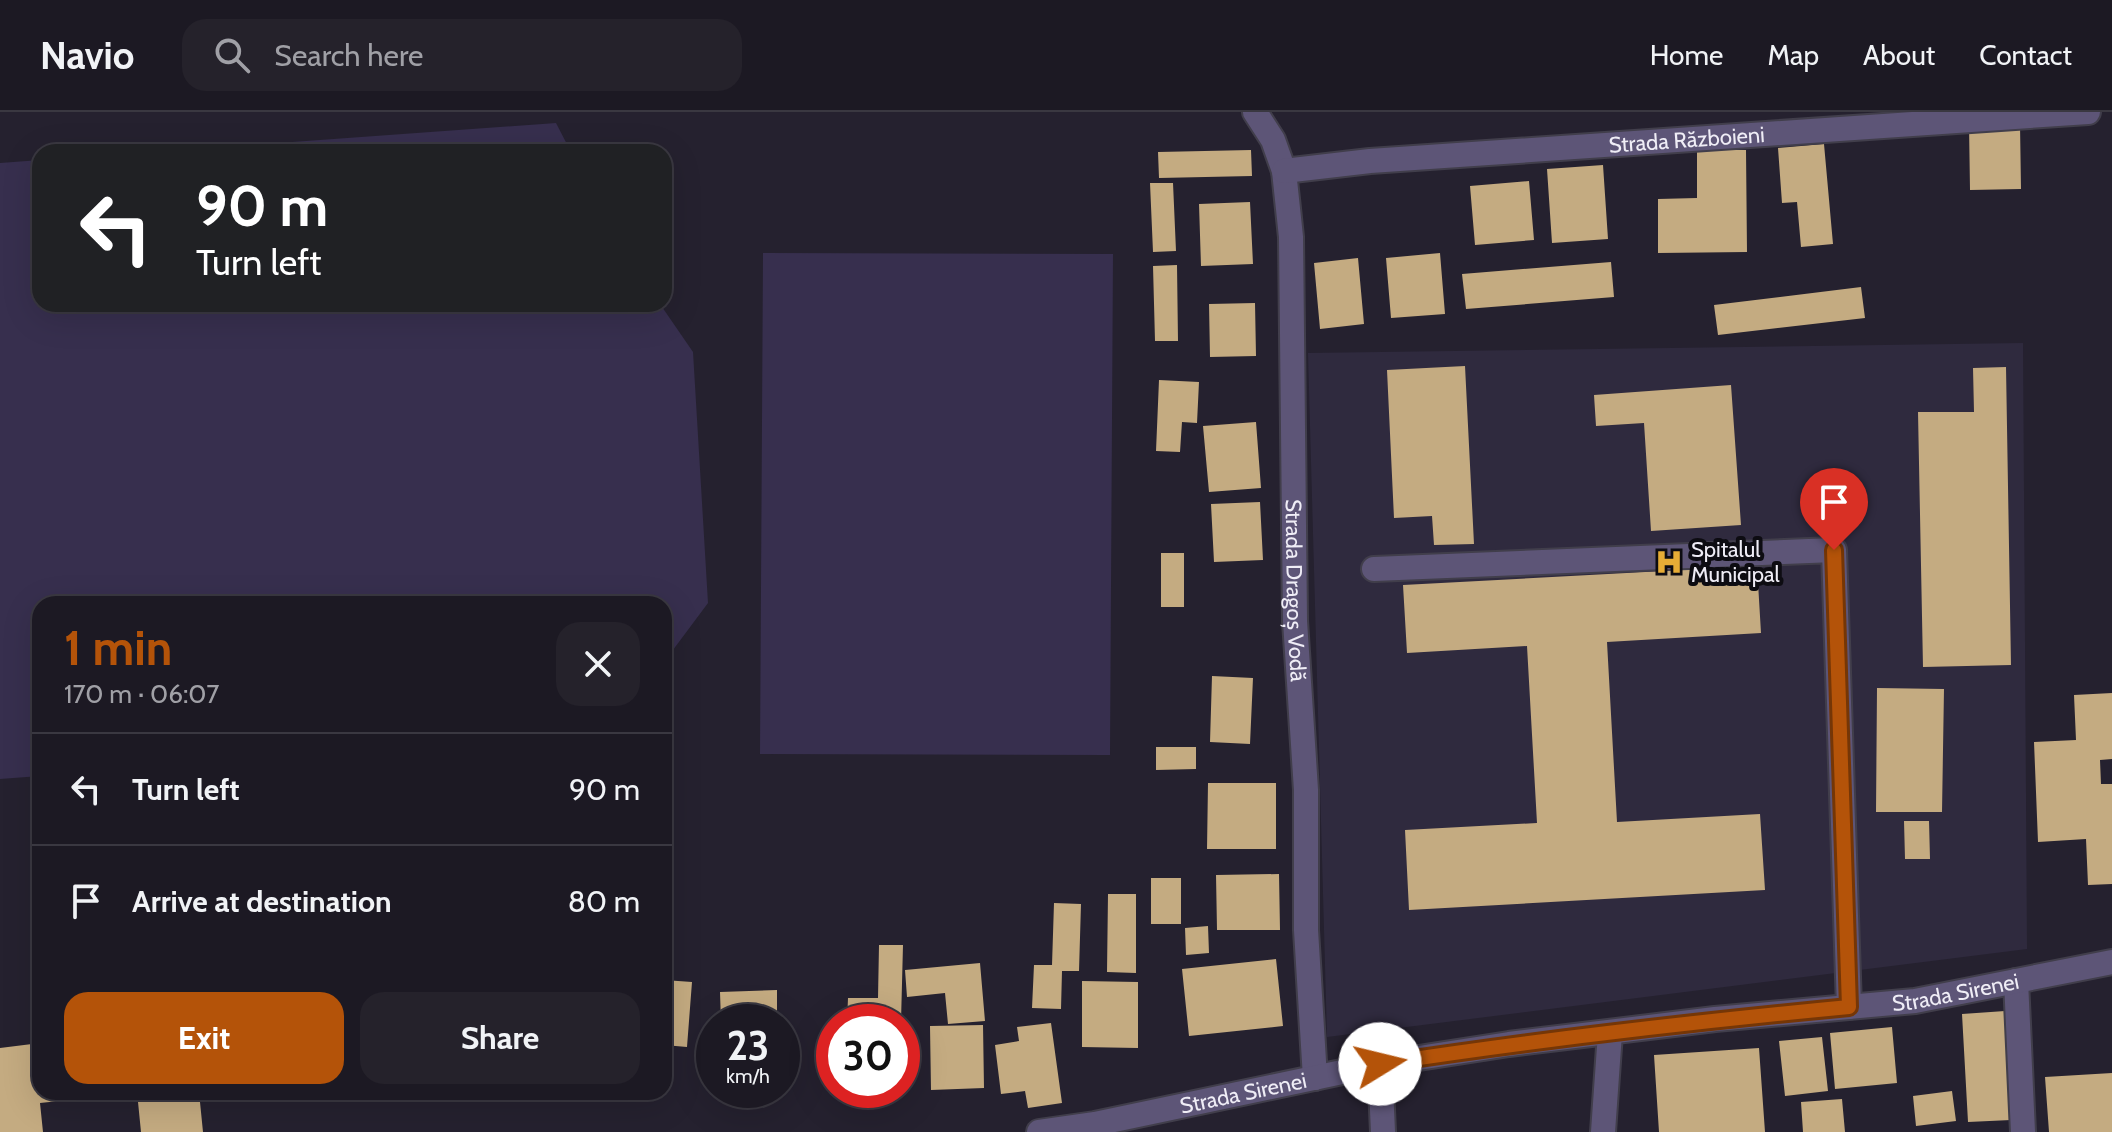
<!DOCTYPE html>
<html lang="en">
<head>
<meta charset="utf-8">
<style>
	:root { --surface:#1c1923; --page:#25222b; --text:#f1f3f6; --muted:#a0a0a6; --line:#3a3841; --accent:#b45309 }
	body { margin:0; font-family:Cabin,sans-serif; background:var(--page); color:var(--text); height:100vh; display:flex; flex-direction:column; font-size:30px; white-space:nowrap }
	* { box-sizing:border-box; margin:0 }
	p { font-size:26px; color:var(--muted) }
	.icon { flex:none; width:44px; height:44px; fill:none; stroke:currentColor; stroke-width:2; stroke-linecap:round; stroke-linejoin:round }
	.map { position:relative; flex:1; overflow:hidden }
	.details { position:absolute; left:32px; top:484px; width:640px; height:504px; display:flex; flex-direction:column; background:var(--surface); border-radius:24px; box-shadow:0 8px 32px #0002,0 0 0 2px var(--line) }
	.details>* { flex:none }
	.top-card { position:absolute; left:32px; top:32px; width:640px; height:168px; border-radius:24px; box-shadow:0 8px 32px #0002,0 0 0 2px var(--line); background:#202124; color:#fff; overflow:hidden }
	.speed { position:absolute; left:696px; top:892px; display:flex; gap:16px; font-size:40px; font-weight:700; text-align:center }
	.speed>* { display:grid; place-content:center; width:104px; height:104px; border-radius:50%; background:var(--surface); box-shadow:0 8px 32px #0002,0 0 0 2px var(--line); line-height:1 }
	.speed small { font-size:20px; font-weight:400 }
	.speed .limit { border:12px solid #d22; background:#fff; color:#111 }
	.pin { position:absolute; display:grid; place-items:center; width:68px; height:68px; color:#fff; margin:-82px -34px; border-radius:50% 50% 50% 0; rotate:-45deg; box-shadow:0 0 8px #0007 }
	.pin .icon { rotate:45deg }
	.me { position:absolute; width:88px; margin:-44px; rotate:81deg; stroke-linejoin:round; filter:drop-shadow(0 0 6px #0008) }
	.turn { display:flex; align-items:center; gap:28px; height:168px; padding:0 32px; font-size:36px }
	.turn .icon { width:104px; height:104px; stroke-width:2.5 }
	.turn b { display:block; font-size:56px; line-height:68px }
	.round { display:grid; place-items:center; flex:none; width:84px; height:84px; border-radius:24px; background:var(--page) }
	.overview { display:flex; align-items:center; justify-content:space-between; height:136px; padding:0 32px }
	h1 { font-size:48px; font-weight:700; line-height:60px; color:var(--accent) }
	.primary-button { display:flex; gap:16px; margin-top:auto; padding:16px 32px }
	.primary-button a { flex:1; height:92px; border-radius:24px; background:var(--accent); color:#fff; font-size:32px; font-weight:700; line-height:92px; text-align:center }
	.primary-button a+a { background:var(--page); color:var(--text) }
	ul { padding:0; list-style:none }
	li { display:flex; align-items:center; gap:24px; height:112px; padding:0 32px; border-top:2px solid var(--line) }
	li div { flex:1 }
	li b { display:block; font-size:30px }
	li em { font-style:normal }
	header { display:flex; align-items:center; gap:48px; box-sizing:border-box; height:112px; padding:0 40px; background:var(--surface); border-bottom:2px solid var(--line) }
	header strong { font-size:38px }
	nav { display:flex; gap:44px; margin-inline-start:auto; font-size:28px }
	.search { width:560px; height:72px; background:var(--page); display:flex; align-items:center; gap:20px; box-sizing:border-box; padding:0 28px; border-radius:24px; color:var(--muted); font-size:30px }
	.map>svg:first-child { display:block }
	.built { fill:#2f2a3e }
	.green { fill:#372f4e }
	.building { fill:#c4ab81 }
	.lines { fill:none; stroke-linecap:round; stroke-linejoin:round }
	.minor-casing { stroke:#413e4b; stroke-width:28 }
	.minor { stroke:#5d5577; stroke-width:24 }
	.route-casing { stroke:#753606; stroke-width:20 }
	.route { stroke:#b45309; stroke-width:14 }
	.labels { text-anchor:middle; stroke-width:8; stroke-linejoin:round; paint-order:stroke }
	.street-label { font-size:22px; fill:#efedf6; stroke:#0d0c12 }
	.poi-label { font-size:22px; fill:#efedf6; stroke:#0d0c12; text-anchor:start }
</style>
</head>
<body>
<header>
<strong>Navio</strong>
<div class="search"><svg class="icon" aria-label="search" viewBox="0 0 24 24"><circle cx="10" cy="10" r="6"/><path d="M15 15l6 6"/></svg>Search here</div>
<nav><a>Home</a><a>Map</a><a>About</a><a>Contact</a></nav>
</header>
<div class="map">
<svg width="2112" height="1020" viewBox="0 0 2112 1020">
	<rect width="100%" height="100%" fill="#25212f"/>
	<path class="built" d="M2023,231L2027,837L1327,925L1308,241Z"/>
	<path class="green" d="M556,11L571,40H152Z
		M40,48V192H660L693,240L708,491L664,550V492H40V664L0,667V51Z
		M763,141L1113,142L1110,643L760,642Z"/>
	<path class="building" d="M1969,12H2020L2021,77L1970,78Z
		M1824,32L1833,132L1801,135L1797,90L1782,91L1778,36Z
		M1251,38L1252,64L1159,66L1158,40Z
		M1697,38H1746L1747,140L1658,141V87L1697,86Z
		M1603,53L1608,127L1552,131L1547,57Z
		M1529,69L1534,128L1475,133L1470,74Z
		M1150,71H1173L1176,139L1153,140Z
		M1250,90L1253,152L1201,154L1199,92Z
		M1440,141L1445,202L1391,206L1386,146Z
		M1358,146L1364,212L1320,217L1314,151Z
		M1611,150L1614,185L1466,197L1462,162Z
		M1177,153L1178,229H1155L1153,154Z
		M1861,175L1865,206L1718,223L1714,193Z
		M1255,191L1256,244L1210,245L1209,192Z
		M1465,254L1474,432L1434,433L1432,404L1394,406L1387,258Z
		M2006,255L2011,553L1923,555L1918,300H1974L1973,256Z
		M1159,268L1199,270L1197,311L1182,310L1180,340L1156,339Z
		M1731,273L1741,413L1651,419L1644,311L1596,314L1594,283Z
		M1256,310L1261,376L1209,380L1203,314Z
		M1260,390L1263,448L1214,450L1211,392Z
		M1161,441H1184V495H1161Z
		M1757,454L1761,521L1607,530L1617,710L1760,702L1765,778L1409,798L1405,718L1537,711L1527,534L1407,541L1403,473Z
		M1212,564L1253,566L1250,632L1210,630Z
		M1877,576L1944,577L1942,700H1876Z
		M2112,581V647L2100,648L2101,672H2112V772L2088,773L2086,727L2038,730L2034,630L2076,628L2074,583Z
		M1156,635H1196V657L1156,658Z
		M1208,671H1276V737H1207Z
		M1904,709H1929L1930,747H1905Z
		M1279,762L1280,818H1217L1216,763Z
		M1151,766H1181V812H1151Z
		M1108,782H1136V861L1107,860Z
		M1054,791L1081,792L1079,859H1062L1061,897L1032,896L1034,853H1052Z
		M1208,814L1209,841L1186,843L1185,816Z
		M879,833H903L901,910H847L848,886H878Z
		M1276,847L1283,914L1189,924L1182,857Z
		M980,851L985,909L948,912L945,881L907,885L905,858Z
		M664,868L692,870L687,935L664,933Z
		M1082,869L1138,870V936L1082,935Z
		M777,878V910H721L720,880Z
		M2005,899L2011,1008L1968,1010L1962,902Z
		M1051,911L1062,991L1028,996L1025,979L1001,982L995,933L1019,929L1017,915Z
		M983,913L984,976L931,978L930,914Z
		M1892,915L1897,971L1835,977L1830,921Z
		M1822,925L1828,979L1785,984L1779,929Z
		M40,931V980H125L126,982L40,991L43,1020H0V936Z
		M1759,936L1765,1020H1659L1654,943Z
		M2112,961V1020H2049L2045,965Z
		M1952,979L1956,1009L1916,1014L1913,984Z
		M137,980H199L203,1020H141Z
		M1842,987L1845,1020H1803L1801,990Z"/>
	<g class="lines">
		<g class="minor-casing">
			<g id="minor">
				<path id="s1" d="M1255,0L1273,28L1284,59L1291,125L1295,509L1306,678V818L1315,966"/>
				<path id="s2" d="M1284,59L1370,49L2088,0"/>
				<path d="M1374,457L1834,438L1849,895"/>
				<path d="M2016,869L2023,1020"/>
				<path d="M1380,952L1383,1020"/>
				<path id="s3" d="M1039,1020L1095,1012L1380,952L1509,932L1715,907L1915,889L2112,850"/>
				<path d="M1603,1020L1610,921"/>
			</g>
		</g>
		<use href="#minor" class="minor"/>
	</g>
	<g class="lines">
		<g class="route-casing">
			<path id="route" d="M1380,952C1536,928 1692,910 1849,895L1834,438"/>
		</g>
		<use href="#route" class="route"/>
	</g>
	<defs>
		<g id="hospital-bare" transform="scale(2.16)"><path d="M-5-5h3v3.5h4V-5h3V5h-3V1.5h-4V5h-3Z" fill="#e6ac36" stroke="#0d0c12" stroke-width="2.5" paint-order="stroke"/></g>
	</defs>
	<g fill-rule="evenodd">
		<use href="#hospital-bare" x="1669" y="450"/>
	</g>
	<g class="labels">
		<g class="street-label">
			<text dy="8" stroke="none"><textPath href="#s2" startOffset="404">Strada Războieni</textPath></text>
			<text dy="8" stroke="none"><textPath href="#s1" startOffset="486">Strada Dragoș Vodă</textPath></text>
			<text dy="8" stroke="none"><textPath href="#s3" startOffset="928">Strada Sirenei</textPath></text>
			<text dy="8" stroke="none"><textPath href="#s3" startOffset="208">Strada Sirenei</textPath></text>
		</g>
		<g class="poi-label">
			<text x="1691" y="445">Spitalul<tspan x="1691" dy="25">Municipal</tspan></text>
		</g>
	</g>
</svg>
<div class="speed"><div>23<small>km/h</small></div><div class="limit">30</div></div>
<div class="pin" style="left:1834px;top:438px;background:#d93025"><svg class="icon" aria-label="arrive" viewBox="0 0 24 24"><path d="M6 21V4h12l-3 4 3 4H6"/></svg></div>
<svg class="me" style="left:1380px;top:952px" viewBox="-20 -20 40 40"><circle r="19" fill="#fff"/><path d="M0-13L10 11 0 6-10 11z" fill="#b45309"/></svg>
<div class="top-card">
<div class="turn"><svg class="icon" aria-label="left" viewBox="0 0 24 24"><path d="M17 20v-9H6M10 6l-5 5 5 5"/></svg><div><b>90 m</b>Turn left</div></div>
</div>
<section class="details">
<div class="overview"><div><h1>1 min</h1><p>170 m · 06:07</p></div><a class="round"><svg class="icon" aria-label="close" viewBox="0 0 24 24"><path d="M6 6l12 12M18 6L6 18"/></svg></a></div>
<ul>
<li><svg class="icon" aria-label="left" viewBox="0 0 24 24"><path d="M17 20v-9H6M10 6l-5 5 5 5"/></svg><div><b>Turn left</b></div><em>90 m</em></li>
<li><svg class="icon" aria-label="arrive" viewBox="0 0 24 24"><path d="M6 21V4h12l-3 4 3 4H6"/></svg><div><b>Arrive at destination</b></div><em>80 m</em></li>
</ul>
<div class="primary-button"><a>Exit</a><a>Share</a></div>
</section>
</div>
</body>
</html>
